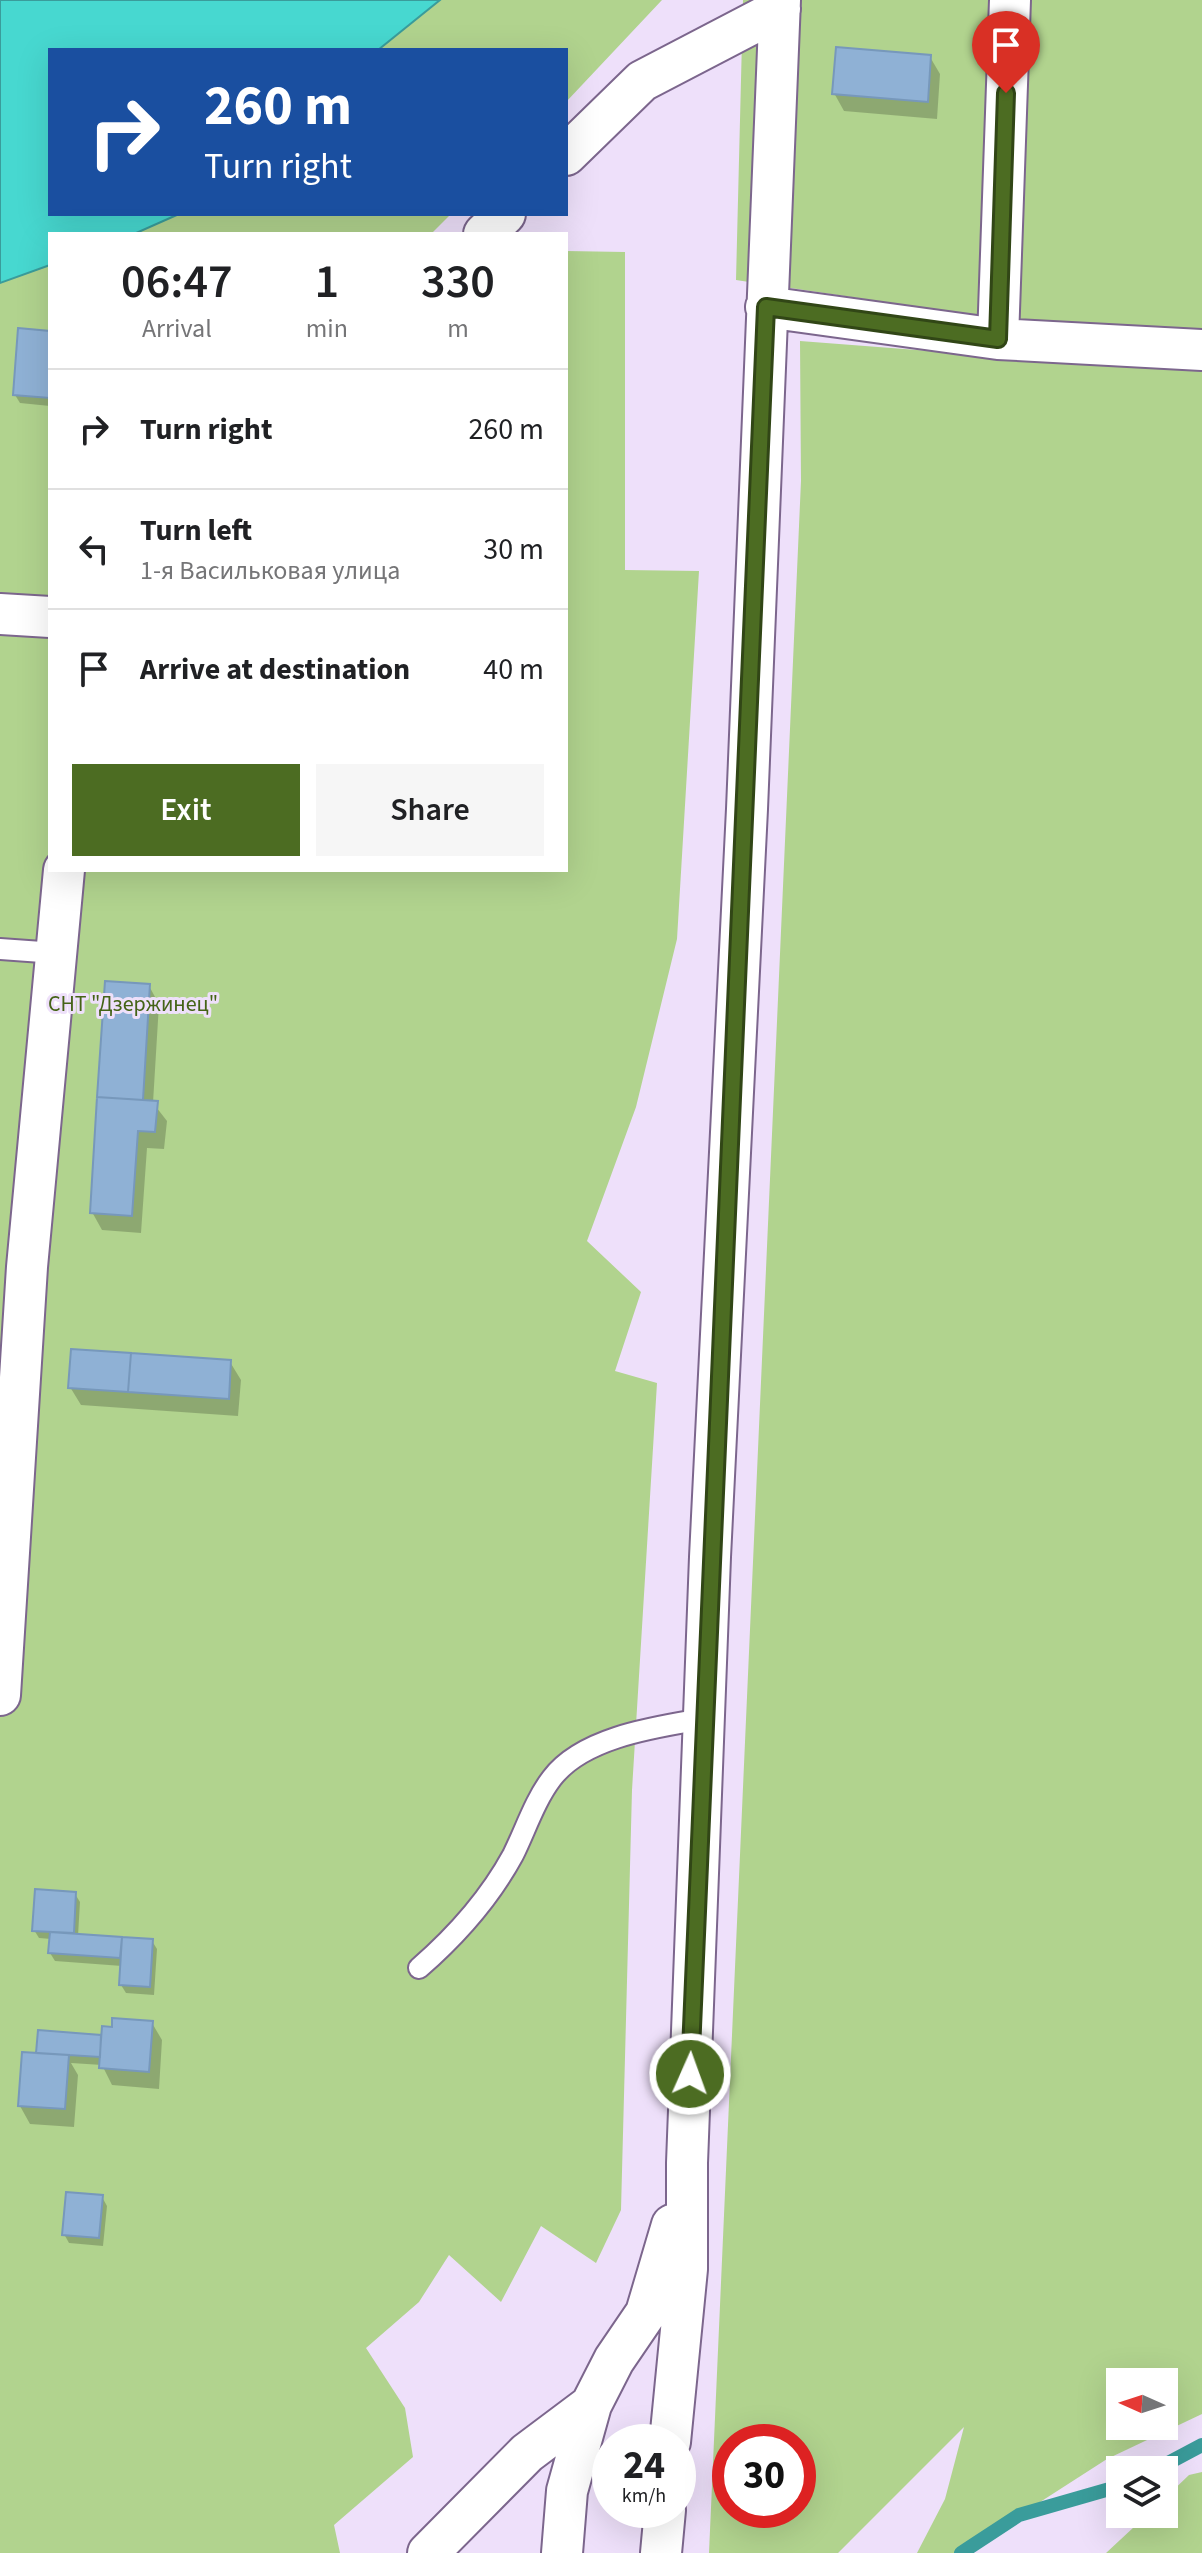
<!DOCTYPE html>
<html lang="en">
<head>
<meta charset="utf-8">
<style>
	:root { --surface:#fff; --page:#f6f6f6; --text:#202124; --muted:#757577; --line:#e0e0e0; --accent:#4c6c22 }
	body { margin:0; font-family:"Source Sans 3",sans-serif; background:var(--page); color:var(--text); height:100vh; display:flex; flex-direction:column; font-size:30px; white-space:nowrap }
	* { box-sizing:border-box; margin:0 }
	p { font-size:26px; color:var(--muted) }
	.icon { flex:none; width:44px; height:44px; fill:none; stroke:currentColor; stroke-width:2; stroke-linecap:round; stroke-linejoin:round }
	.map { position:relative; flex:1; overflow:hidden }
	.sheet { position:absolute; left:48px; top:232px; width:520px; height:640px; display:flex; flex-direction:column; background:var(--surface); border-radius:0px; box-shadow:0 8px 32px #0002 }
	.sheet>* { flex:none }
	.guide { position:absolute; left:48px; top:48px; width:520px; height:168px; border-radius:0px; box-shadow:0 8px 32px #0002; background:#1a4fa0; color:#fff; overflow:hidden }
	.needle { width:52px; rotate:273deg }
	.buttons { position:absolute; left:1106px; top:2368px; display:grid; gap:16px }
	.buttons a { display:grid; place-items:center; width:72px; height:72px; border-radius:0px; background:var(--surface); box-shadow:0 8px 32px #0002; font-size:40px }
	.speed { position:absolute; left:592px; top:2424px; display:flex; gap:16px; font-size:40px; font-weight:700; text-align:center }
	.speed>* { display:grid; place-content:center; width:104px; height:104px; border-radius:50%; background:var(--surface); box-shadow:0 8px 32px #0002; line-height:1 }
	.speed small { font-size:20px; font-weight:400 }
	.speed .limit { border:12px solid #d22; background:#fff; color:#111 }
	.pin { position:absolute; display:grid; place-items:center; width:68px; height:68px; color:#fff; margin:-82px -34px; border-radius:50% 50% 50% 0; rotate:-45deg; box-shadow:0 0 8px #0007 }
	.pin .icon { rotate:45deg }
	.me { position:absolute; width:88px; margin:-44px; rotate:2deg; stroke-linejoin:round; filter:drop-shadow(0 0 6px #0008) }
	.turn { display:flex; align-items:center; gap:28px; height:168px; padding:0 24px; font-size:36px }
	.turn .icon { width:104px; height:104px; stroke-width:2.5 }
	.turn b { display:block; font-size:56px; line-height:68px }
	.eta { display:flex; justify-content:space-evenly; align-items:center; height:136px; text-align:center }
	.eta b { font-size:48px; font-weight:600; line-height:56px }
	.action { display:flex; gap:16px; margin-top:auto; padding:16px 24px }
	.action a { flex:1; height:92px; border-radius:0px; background:var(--accent); color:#fff; font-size:32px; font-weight:600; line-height:92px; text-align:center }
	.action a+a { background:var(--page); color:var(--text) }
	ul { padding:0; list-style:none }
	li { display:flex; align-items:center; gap:24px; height:120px; padding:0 24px; border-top:2px solid var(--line) }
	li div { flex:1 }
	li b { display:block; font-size:30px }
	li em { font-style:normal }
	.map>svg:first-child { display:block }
	.green { fill:#b1d38e; fill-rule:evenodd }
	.water { fill:#47d8d0; stroke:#3a9c9b; stroke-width:2 }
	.shadow { fill:#0003 }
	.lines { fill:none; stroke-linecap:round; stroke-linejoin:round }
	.stream { stroke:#3a9c9b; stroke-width:14 }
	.building { fill:#8fb1d5; stroke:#7798bb; stroke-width:2 }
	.lane-casing { stroke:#7c668d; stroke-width:24 }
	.street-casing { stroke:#7c668d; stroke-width:44 }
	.lane { stroke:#fff; stroke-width:20 }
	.street { stroke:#fff; stroke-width:40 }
	.route-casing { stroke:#314616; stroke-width:20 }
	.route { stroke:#4c6c22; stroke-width:14 }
	.labels { text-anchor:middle; stroke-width:6; stroke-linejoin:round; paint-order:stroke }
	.park-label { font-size:22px; fill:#446316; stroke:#eee0fa }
</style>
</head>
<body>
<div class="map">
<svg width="1202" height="2553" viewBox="0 0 1202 2553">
	<rect width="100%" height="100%" fill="#eee0fa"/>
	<path class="green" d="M440,0H662L566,102V50H378Z
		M743,0H1202V330L1005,320L736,280Z
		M179,214H451L431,234H134Z
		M566,251L625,252V570L699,571L677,939L636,1107L587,1241L641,1292L615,1371L657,1383L632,1790L621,2210L596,2263L541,2226L501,2302L449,2255L419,2302L366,2348L405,2408L413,2457L334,2525L340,2553H0V283L50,265V870H566Z
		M800,341L995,356L1202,366V2414L1107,2459L961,2553H917L945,2499L964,2427L838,2553H709L801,481ZM1120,2382H1164V2426H1120ZM730,2442H798V2510H730Z
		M1202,2472V2553H1106L1148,2514H1164V2499L1189,2475Z"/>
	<path class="water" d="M0,0H440L378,50H50V214H179L134,234H50V265L0,283Z"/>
	<path class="shadow" d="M930,57L940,74L937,119L844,111L834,93Z
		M50,333V406L20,403L15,395Z
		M107,983L149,986L159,1004L153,1103L167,1121L164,1149L147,1148L141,1233L102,1230L92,1212Z
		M230,1362L241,1380L238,1416L81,1405L70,1387Z
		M75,1894L80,1902L78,1936L152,1941L157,1949L154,1995L126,1993L121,1985L122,1966L55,1961L50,1953L51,1939L39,1938L34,1930Z
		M152,2023L162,2040L159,2089L112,2085L102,2065L71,2063L78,2075L74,2127L30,2124L20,2106L39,2055L100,2037L103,2042Z
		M102,2197L107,2206L103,2246L69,2243L64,2234Z"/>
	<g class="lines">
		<path class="stream" d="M1155,2470L1202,2445
			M961,2553L1019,2515L1120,2486"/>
	</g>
	<path class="building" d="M836,47L931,55L928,102L832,94Z
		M18,328L50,331V398L13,395Z
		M105,981L150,984L143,1100L97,1097Z
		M97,1097L158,1101L155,1132L138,1131L132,1216L90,1213Z
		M71,1349L131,1353L128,1392L68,1388Z
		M131,1353L231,1360L229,1399L128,1392Z
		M35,1889L76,1892L74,1933L32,1931Z
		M50,1932L122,1937L120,1958L48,1953Z
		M122,1937L153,1939L150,1987L119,1985Z
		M112,2018L153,2021L149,2072L99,2068L102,2026L112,2027Z
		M38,2030L101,2035L100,2057L36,2053Z
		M22,2052L69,2055L65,2109L18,2106Z
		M66,2192L103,2195L99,2238L62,2235Z"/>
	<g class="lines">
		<g class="lane-casing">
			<path id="lane" d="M0,949L56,953
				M419,1968C457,1935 489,1899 513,1855C525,1831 535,1800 552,1778C583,1737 656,1727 703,1719"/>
		</g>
		<g class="street-casing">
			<path id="street" d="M566,155L642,81L780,9
				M484,234L505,214
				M766,307L998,339L1202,350
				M998,339L1010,0
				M0,614L50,617
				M0,1695L27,1267L64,870
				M670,2442L687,2269V2163L710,1557L747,809L780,0
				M428,2553L527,2453L591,2405
				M562,2553L567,2491L591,2405L614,2360L646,2313L672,2225
				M661,2553L665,2510"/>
		</g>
		<use href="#lane" class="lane"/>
		<use href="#street" class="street"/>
	</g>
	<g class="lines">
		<g class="route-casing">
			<path id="route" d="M690,2074L766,307L998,339L1006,93"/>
		</g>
		<use href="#route" class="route"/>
	</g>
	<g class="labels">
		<g class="park-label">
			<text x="133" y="1011">СНТ "Дзержинец"</text>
		</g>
	</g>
</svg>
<div class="buttons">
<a><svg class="needle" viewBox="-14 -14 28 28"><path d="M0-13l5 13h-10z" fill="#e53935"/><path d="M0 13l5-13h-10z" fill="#757577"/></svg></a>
<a><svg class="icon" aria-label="layers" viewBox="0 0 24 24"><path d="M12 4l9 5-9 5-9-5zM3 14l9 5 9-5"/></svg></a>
</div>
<div class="speed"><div>24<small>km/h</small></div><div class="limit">30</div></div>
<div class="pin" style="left:1006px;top:93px;background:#d93025"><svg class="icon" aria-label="arrive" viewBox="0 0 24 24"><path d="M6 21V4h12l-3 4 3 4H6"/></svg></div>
<svg class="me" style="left:690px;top:2074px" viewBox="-20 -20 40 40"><circle r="17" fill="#4c6c22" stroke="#fff" stroke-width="3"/><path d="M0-11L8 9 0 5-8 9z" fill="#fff"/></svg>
<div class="guide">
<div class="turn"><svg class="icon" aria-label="right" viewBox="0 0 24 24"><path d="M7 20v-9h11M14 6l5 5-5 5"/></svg><div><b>260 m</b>Turn right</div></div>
</div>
<section class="sheet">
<div class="eta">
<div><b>06:47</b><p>Arrival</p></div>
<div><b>1</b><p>min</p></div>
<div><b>330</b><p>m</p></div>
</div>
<ul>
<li><svg class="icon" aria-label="right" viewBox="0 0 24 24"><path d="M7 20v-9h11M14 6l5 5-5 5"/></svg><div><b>Turn right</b></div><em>260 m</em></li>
<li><svg class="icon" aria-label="left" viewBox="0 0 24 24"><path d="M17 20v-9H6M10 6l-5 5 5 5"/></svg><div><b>Turn left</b><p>1-я Васильковая улица</p></div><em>30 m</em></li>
<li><svg class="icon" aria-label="arrive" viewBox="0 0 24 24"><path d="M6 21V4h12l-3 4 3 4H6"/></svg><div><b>Arrive at destination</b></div><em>40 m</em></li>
</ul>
<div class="action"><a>Exit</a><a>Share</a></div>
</section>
</div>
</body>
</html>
